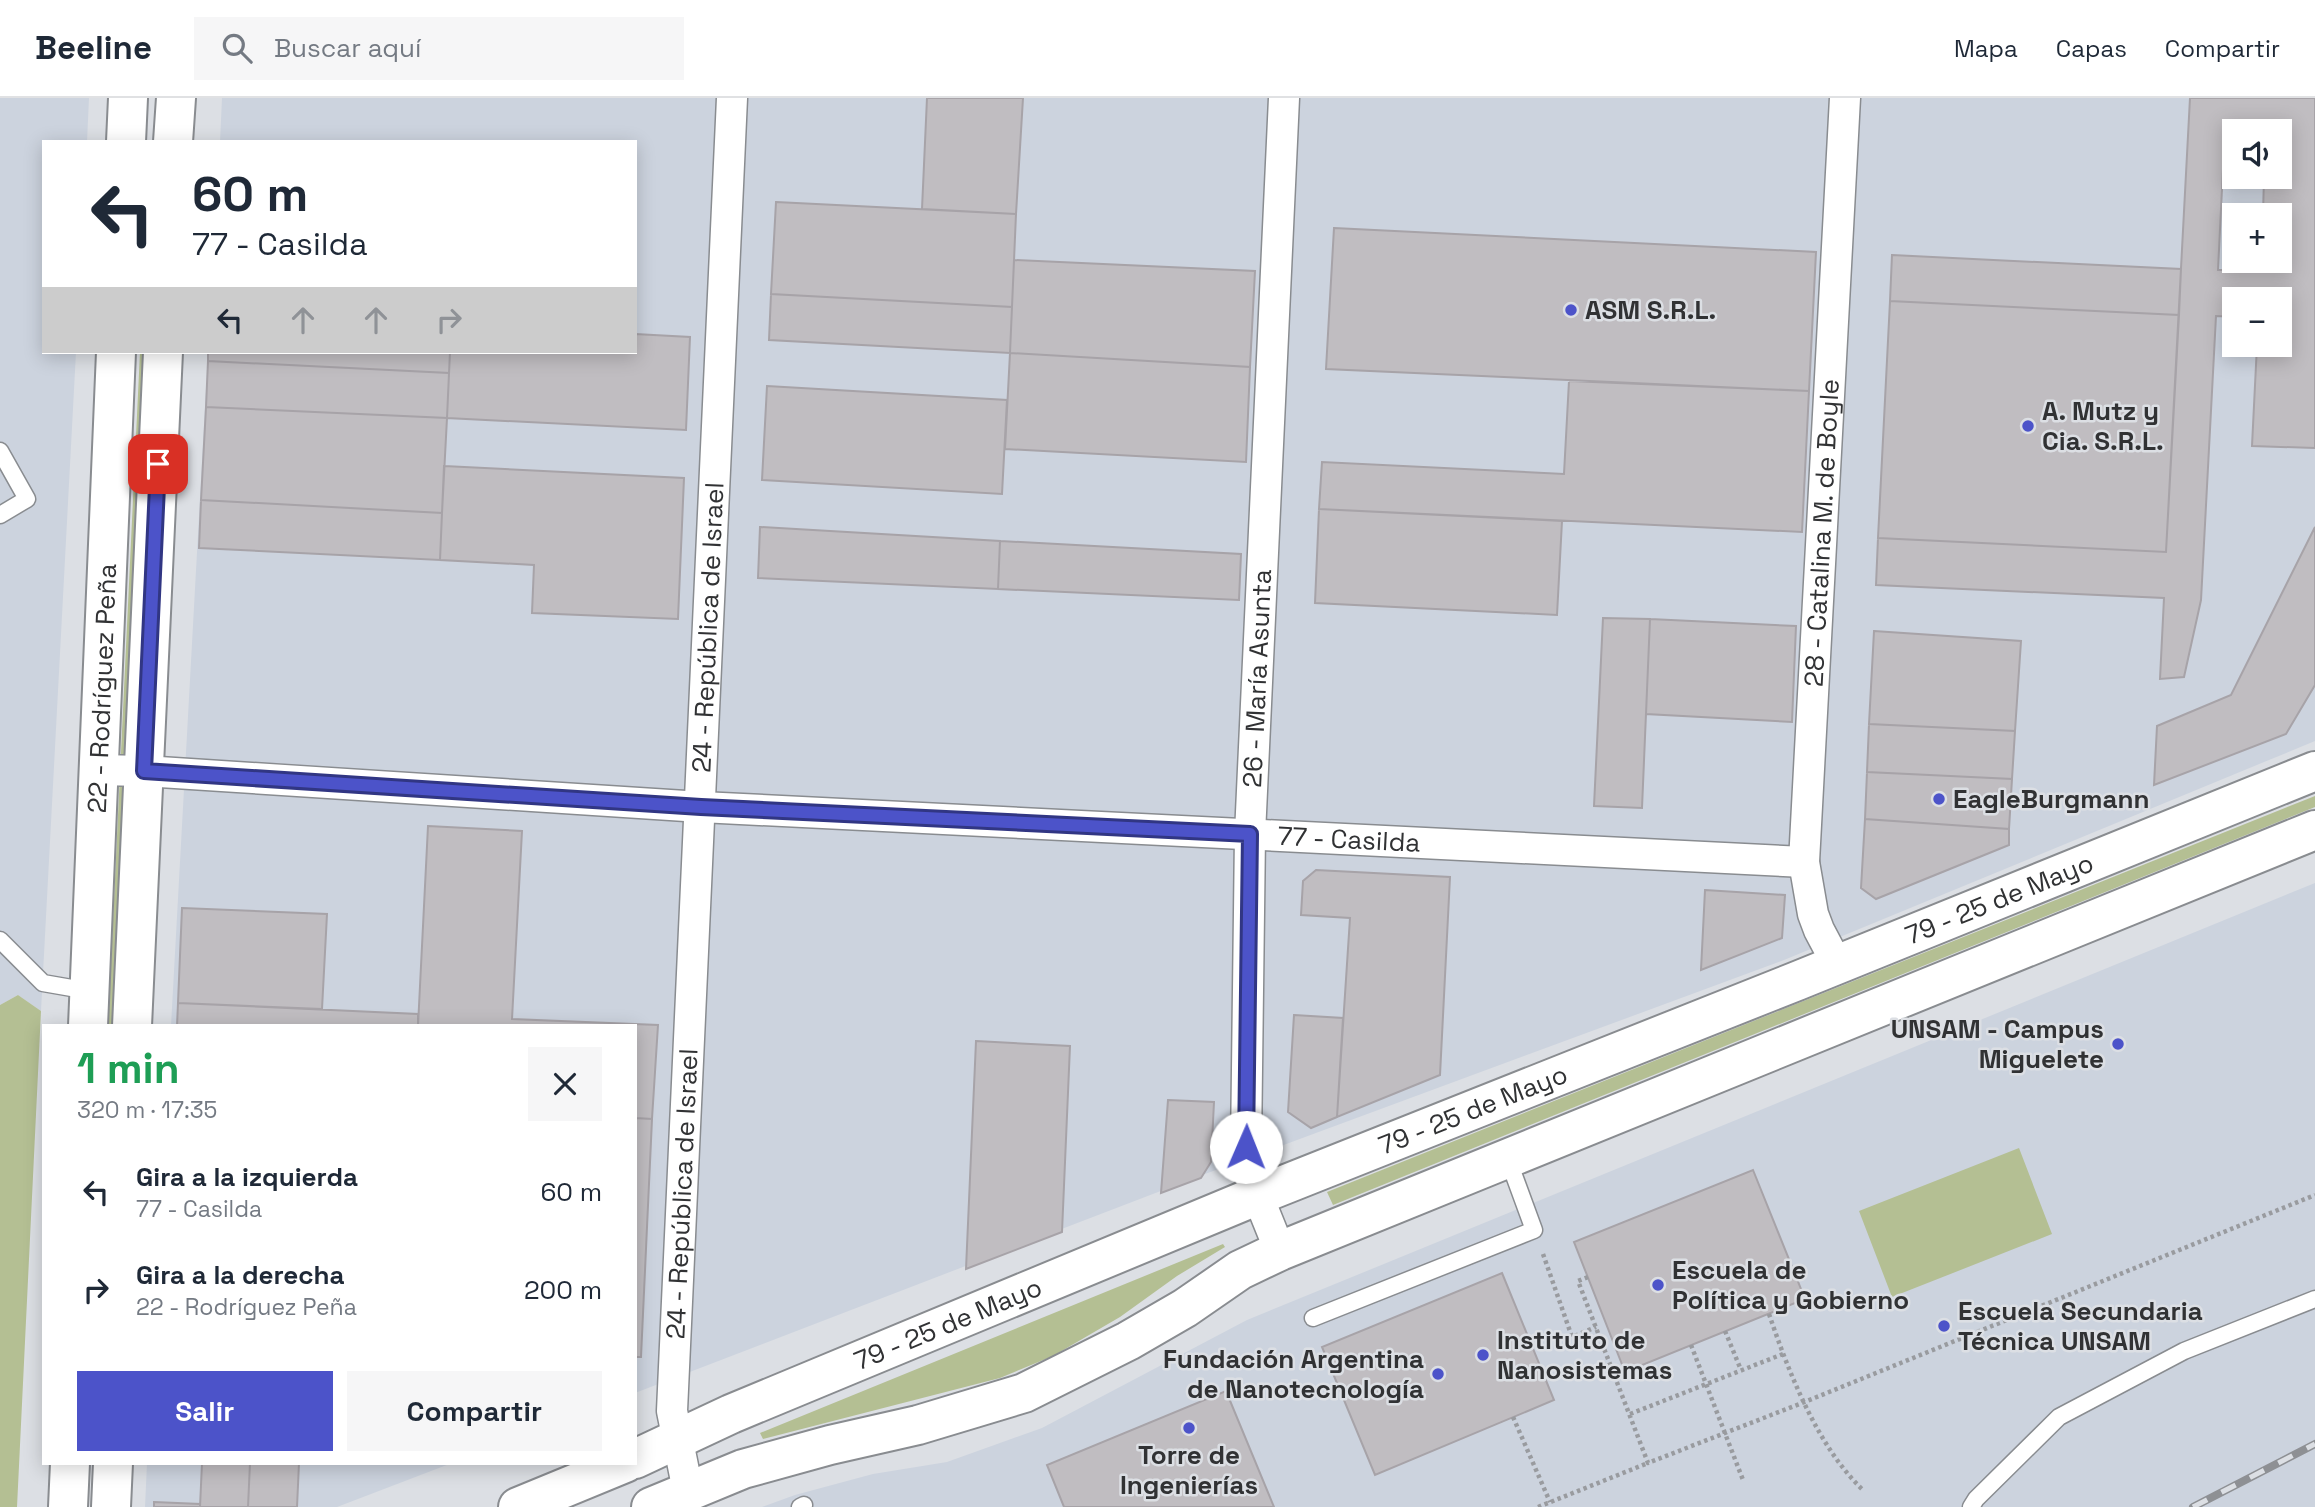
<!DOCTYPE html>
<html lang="es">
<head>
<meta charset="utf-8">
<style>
	:root { --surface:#fff; --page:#f6f6f7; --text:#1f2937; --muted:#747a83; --line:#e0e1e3; --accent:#4c53c9 }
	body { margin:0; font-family:"Space Grotesk",sans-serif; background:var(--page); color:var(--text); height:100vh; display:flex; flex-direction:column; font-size:26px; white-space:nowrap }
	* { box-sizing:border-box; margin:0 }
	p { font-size:23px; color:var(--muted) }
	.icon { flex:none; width:38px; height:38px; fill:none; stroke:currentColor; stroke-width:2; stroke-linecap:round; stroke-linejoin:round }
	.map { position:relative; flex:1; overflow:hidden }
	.side { position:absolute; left:42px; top:926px; width:595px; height:441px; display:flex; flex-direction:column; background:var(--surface); border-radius:0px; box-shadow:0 4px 18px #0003 }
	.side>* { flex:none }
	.hud { position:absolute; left:42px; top:42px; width:595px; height:214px; border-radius:0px; box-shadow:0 4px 18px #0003; background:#fff; color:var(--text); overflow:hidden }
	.controls { position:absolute; left:2222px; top:21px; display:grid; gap:14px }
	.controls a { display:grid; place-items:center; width:70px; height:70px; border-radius:0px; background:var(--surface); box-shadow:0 4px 18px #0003; font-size:35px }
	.pin { position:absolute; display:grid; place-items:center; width:60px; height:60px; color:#fff; margin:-30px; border-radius:14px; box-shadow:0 4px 10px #0006 }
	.me { position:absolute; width:77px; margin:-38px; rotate:1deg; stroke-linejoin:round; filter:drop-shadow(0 0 5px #0008) }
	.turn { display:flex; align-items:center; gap:24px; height:147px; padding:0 35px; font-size:32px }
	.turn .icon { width:91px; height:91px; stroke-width:2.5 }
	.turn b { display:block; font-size:49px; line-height:60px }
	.lanes { display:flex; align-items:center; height:66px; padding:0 35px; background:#0003; justify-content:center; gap:35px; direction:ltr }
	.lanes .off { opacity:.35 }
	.round { display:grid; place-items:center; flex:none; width:74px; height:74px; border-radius:0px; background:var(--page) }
	.headline { display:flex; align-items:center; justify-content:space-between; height:119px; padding:0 35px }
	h1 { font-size:42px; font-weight:700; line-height:52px; color:#1e9e55 }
	.button { display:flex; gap:14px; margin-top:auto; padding:14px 35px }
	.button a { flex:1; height:80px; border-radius:0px; background:var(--accent); color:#fff; font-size:28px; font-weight:700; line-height:80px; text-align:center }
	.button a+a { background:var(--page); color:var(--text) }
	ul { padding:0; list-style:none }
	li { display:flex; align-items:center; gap:21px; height:98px; padding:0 35px }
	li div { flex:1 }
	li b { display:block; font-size:26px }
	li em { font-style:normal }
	header { display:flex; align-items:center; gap:42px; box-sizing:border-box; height:98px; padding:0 35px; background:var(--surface); border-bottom:2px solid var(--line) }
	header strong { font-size:33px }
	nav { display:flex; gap:38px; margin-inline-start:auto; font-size:24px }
	.search { width:490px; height:63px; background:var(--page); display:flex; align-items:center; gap:18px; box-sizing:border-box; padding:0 24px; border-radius:0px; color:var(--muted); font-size:26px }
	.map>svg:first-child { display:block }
	.built { fill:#ccd3de; fill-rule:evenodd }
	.green { fill:#b4bf93 }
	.building { fill:#c0bdc1; stroke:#a7a3a8; stroke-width:2; fill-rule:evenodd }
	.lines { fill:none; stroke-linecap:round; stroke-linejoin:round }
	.service-casing { stroke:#898c90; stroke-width:19 }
	.minor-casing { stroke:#898c90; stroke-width:33 }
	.secondary-casing { stroke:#898c90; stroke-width:42 }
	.path { stroke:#999b9f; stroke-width:4.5; stroke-dasharray:3.5 3.5; stroke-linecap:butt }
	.service { stroke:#fff; stroke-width:16 }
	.minor { stroke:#fff; stroke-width:30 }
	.secondary { stroke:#fff; stroke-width:38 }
	.rail-casing { stroke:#8e9094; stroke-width:8 }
	.rail { stroke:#dcdfe4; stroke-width:5; stroke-dasharray:16; stroke-linecap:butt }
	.route-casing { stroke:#313683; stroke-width:18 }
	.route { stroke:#4c53c9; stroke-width:12 }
	.poi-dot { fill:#4c53c9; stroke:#dcdfe4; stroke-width:2.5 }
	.labels { text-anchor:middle; stroke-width:5; stroke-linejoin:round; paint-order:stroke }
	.poi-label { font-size:26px; font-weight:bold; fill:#313234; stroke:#dcdfe4; text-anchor:start }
	.street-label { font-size:26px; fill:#313234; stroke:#dcdfe4 }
</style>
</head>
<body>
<header>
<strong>Beeline</strong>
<div class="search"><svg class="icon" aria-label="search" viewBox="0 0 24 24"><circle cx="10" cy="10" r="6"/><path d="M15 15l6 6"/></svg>Buscar aquí</div>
<nav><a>Mapa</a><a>Capas</a><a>Compartir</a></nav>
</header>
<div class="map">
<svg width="2315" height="1409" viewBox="0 0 2315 1409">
	<rect width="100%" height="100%" fill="#dcdfe4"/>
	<path class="built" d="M0,0H89L87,44H44V254H76L41,913L18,897L0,907Z
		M222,0H2315V643L1784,862L1205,1076L635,1295V928H171L208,254H635V44H220ZM2235,33H2280V79H2235ZM2235,117H2280V163H2235ZM2235,201H2280V247H2235Z
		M2315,785V1409H762L795,1397L873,1376L947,1364L1042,1330L1247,1222Z
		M147,1365H452L337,1409H145Z"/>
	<path class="green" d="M140,254H154L120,927L108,928Z
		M2315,698V709L1333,1107L1327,1094Z
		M18,897L41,913L17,1409H0V907Z
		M2019,1050L2052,1136L1892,1199L1859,1113Z
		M1223,1146L1225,1149L1177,1178L1120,1219L1053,1258L1000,1280L763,1341L760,1335Z"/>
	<path class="building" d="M927,0H1023L1016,116L922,111Z
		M2190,0H2315V350L2252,348L2257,247H2280V201H2235V219L2216,218L2201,502L2184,579L2160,581L2164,500L1876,487L1878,440L2166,454ZM2225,30L2280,33V79H2264L2263,117H2280V163H2260V172H2218Z
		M776,104L1016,116L1012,209L771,196Z
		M1334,130L1816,154L1809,293L1326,271Z
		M1892,157L2181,171L2179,217L1890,203Z
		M1014,162L1255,173L1250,269L1010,255Z
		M771,196L1012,209L1010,255L769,242Z
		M1890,203L2179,217L2166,454L1878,440Z
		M635,236L690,239L686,332L447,320L450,254H635Z
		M208,254H450L449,275L208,263Z
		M1010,255L1250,269L1246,364L1005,351Z
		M208,263L449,275L447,320L206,309Z
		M1569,283L1809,293L1802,434L1319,411L1322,364L1564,376Z
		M767,288L1007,302L1002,396L762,382Z
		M206,309L447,320L442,415L201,402Z
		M444,368L684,380L678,521L532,515L534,467L440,462Z
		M201,402L442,415L440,462L199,450Z
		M1319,411L1562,423L1557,517L1315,505Z
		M760,429L1000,443L998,491L758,480Z
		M2315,429V587L2286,636L2154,687L2157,628L2231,597Z
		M1000,443L1241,456L1239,502L998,491Z
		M1603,520L1650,521L1642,710L1594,708Z
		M1650,521L1796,528L1792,624L1646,616Z
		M1874,533L2021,543L2015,633L1869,626Z
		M1869,626L2015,633L2012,681L1867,674Z
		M1867,674L2012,681L2009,731L1865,721Z
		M1865,721L2009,731V747L1876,801L1861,790Z
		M428,728L522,733L512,921L658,927L652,1021L635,1020V928H418Z
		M1316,772L1450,779L1440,977L1337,1019L1350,820L1301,817L1303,783Z
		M1705,792L1785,797L1782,840L1701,872Z
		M182,810L327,816L322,911L178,905Z
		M178,905L418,916V928H177Z
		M1294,917L1343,920L1337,1019L1311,1030L1288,1014Z
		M976,943L1070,948L1062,1134L966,1171Z
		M1168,1002L1214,1004L1211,1064L1201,1080L1161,1095Z
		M635,1020L652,1021L641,1259H635Z
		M1753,1072L1805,1201L1625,1274L1574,1144Z
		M1502,1175L1554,1302L1375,1377L1322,1249Z
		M1226,1293L1274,1409H1064L1047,1367Z
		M202,1365H250L248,1409H200Z
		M250,1365H299L297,1409H248Z
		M154,1404L200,1406V1409H154Z"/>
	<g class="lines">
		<g class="service-casing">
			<path id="service" d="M0,353L27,401L0,417
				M0,842L43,885L89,893
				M1313,1220L1534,1132L1508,1061
				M800,1409L804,1407
				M1971,1409L1976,1401L2059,1319L2184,1253L2315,1201"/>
		</g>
		<g class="minor-casing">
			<g id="minor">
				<path id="s1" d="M98,672L144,673L701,709L1804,764"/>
				<path id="s2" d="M1837,866L1819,832L1813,816L1804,764L1845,0"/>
				<path id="s3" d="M1280,1153L1249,1076L1246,1049L1250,736L1284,0"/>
				<path id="s4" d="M688,1393L672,1313L732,0"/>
			</g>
		</g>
		<g class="secondary-casing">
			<g id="secondary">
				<path d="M126,44L128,0"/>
				<path d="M173,44L176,0"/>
				<path id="s5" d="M88,928L116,254"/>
				<path d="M132,928L163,254"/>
				<path id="s6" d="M635,1361L731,1316L1256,1098L1797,883L2315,673"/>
				<path d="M68,1409L70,1365"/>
				<path d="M111,1409L113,1365"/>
				<path d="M518,1409L625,1365"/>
				<path d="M651,1409L743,1371L830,1347L918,1327L1024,1295L1128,1243L1185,1210L1240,1172L1280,1153L2315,732"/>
			</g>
		</g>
		<path class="path" d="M1543,1156L1572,1239L1596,1229
			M1588,1179L1578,1183L1648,1365L1802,1305L2315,1097
			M1769,1216C1789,1275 1818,1350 1864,1393
			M1725,1233L1741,1272
			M1691,1247L1743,1382
			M1630,1316L1783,1256
			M1513,1319L1550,1404
			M1538,1409L1648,1365"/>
		<use href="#service" class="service"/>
		<use href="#minor" class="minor"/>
		<use href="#secondary" class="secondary"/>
		<g class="rail-casing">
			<path id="rail" d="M2193,1409L2315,1346"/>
		</g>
		<use href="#rail" class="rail"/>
	</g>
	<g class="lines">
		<g class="route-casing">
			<path id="route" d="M158,366L144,673L701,709L1250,736L1246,1049"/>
		</g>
		<use href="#route" class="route"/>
	</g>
	<g class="poi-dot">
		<circle cx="1571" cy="212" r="7"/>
		<circle cx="2028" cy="328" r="7"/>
		<circle cx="1939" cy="701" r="7"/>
		<circle cx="2118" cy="946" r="7"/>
		<circle cx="1658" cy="1187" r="7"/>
		<circle cx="1944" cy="1228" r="7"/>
		<circle cx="1483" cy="1257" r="7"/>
		<circle cx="1438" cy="1276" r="7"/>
		<circle cx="1189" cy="1330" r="7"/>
	</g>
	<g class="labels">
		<g class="poi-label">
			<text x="1585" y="221">ASM S.R.L.</text>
			<text x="2042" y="322">A. Mutz y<tspan x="2042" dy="30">Cia. S.R.L.</tspan></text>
			<text x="1953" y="710">EagleBurgmann</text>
			<text x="2104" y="940" text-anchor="end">UNSAM - Campus<tspan x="2104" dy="30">Miguelete</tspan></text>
			<text x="1672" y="1181">Escuela de<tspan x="1672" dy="30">Política y Gobierno</tspan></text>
			<text x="1958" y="1222">Escuela Secundaria<tspan x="1958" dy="30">Técnica UNSAM</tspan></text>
			<text x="1497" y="1251">Instituto de<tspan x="1497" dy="30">Nanosistemas</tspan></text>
			<text x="1424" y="1270" text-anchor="end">Fundación Argentina<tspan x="1424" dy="30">de Nanotecnología</tspan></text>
			<text x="1189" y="1366" text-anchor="middle">Torre de<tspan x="1189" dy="30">Ingenierías</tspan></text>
		</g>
		<g class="street-label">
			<text dy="9" stroke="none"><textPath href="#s2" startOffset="438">28 - Catalina M. de Boyle</textPath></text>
			<text dy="9" stroke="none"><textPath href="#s4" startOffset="866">24 - República de Israel</textPath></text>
			<text dy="9" stroke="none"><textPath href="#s3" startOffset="579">26 - María Asunta</textPath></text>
			<text dy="9" stroke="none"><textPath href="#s5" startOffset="338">22 - Rodríguez Peña</textPath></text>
			<text dy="9" stroke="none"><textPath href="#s1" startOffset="1253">77 - Casilda</textPath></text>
			<text dy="9" stroke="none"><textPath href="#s6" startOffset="1475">79 - 25 de Mayo</textPath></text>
			<text dy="9" stroke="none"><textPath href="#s6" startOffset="908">79 - 25 de Mayo</textPath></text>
			<text dy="9" stroke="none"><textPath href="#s4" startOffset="299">24 - República de Israel</textPath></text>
			<text dy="9" stroke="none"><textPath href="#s6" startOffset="341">79 - 25 de Mayo</textPath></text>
		</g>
	</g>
</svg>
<div class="controls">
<a><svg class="icon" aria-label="sound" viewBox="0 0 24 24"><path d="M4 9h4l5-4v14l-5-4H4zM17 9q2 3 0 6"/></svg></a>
<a>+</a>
<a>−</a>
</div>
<div class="pin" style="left:158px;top:366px;background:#d93025"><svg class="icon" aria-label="arrive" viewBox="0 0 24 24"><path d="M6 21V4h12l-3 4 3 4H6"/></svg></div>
<svg class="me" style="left:1246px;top:1049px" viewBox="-20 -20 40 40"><circle r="19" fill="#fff"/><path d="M0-13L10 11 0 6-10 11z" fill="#4c53c9"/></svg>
<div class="hud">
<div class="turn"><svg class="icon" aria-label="left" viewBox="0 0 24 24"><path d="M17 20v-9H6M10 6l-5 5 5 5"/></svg><div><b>60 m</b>77 - Casilda</div></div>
<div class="lanes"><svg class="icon" aria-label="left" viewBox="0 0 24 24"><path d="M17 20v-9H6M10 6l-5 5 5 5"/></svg><svg class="icon off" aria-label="ahead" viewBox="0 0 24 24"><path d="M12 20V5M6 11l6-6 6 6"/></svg><svg class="icon off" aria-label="ahead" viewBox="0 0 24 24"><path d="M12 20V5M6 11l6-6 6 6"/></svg><svg class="icon off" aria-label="right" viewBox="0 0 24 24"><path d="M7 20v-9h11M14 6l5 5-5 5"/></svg></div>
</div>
<section class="side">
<div class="headline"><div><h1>1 min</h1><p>320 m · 17:35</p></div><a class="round"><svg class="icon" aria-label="close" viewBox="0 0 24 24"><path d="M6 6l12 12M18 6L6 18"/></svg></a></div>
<ul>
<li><svg class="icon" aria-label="left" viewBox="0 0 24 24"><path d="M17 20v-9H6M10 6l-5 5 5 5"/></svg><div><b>Gira a la izquierda</b><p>77 - Casilda</p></div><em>60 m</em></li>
<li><svg class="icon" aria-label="right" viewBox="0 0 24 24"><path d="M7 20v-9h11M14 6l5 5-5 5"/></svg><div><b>Gira a la derecha</b><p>22 - Rodríguez Peña</p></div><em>200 m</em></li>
</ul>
<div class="button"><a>Salir</a><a>Compartir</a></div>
</section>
</div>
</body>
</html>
